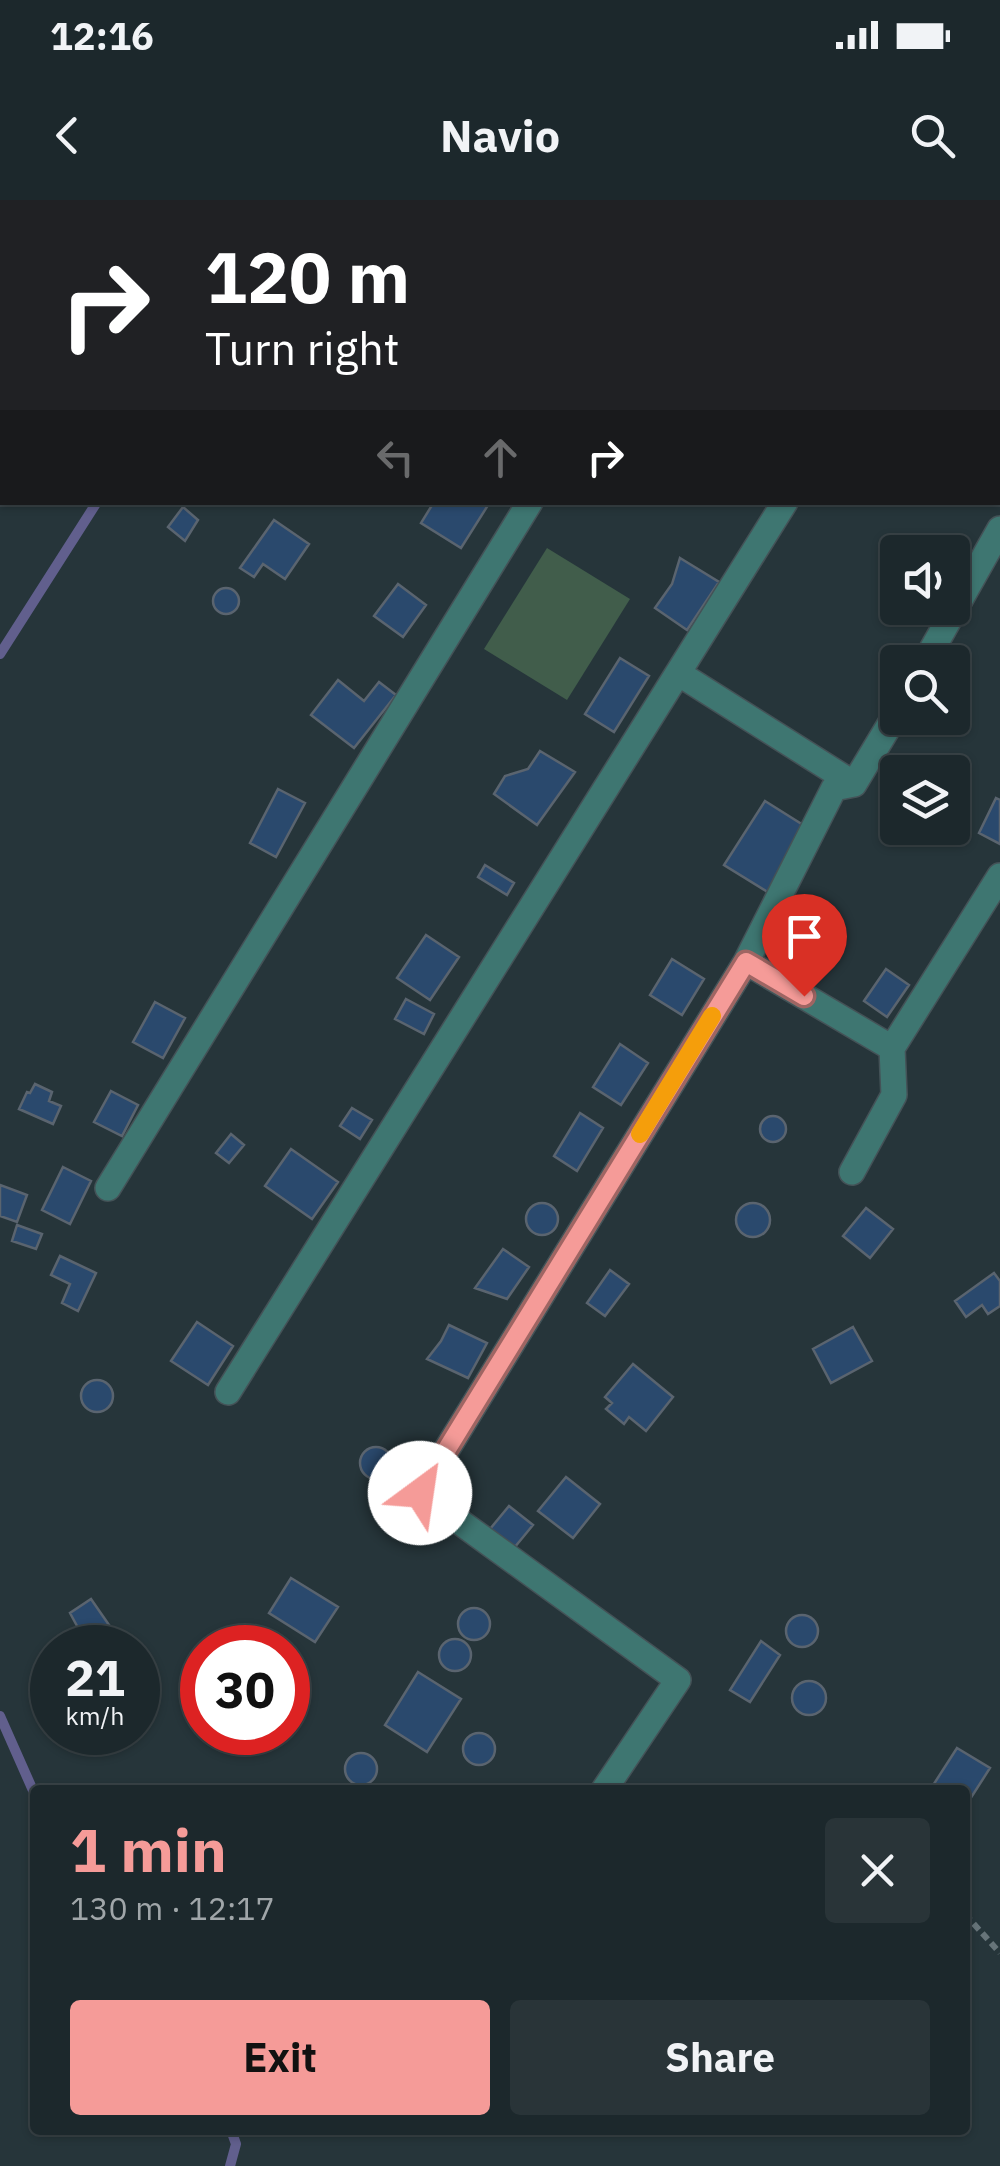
<!DOCTYPE html>
<html lang="en">
<head>
<meta charset="utf-8">
<style>
	:root { --surface:#1c282c; --page:#293438; --text:#f1f3f6; --muted:#a0a6a9; --line:#3a4448; --accent:#f59b98 }
	body { margin:0; font-family:"IBM Plex Sans",sans-serif; background:var(--page); color:var(--text); height:100vh; display:flex; flex-direction:column; font-size:38px; white-space:nowrap }
	* { box-sizing:border-box; margin:0 }
	p { font-size:32px; color:var(--muted) }
	.icon { flex:none; width:55px; height:55px; fill:none; stroke:currentColor; stroke-width:2; stroke-linecap:round; stroke-linejoin:round }
	.map { position:relative; flex:1; overflow:hidden }
	.side { position:absolute; left:30px; top:1585px; width:940px; height:350px; display:flex; flex-direction:column; background:var(--surface); border-radius:10px; box-shadow:0 2px 8px #0004,0 0 0 2px var(--line) }
	.side>* { flex:none }
	.banner { position:absolute; left:0px; top:0px; width:1000px; height:305px; box-shadow:0 2px 8px #0004,0 0 0 2px var(--line); background:#202124; color:#fff; overflow:hidden }
	.buttons { position:absolute; left:880px; top:335px; display:grid; gap:20px }
	.buttons a { display:grid; place-items:center; width:90px; height:90px; border-radius:10px; background:var(--surface); box-shadow:0 2px 8px #0004,0 0 0 2px var(--line); font-size:50px }
	.speed { position:absolute; left:30px; top:1425px; display:flex; gap:20px; font-size:50px; font-weight:700; text-align:center }
	.speed>* { display:grid; place-content:center; width:130px; height:130px; border-radius:50%; background:var(--surface); box-shadow:0 2px 8px #0004,0 0 0 2px var(--line); line-height:1 }
	.speed small { font-size:25px; font-weight:400 }
	.speed .limit { border:15px solid #d22; background:#fff; color:#111 }
	.pin { position:absolute; display:grid; place-items:center; width:85px; height:85px; color:#fff; margin:-102px -42px; border-radius:50% 50% 50% 0; rotate:-45deg; box-shadow:0 0 10px #0007 }
	.pin .icon { rotate:45deg }
	.me { position:absolute; width:110px; margin:-55px; rotate:31deg; stroke-linejoin:round; filter:drop-shadow(0 0 8px #0008) }
	.turn { display:flex; align-items:center; gap:35px; height:210px; padding:0 40px; font-size:45px }
	.turn .icon { width:130px; height:130px; stroke-width:2.5 }
	.turn b { display:block; font-size:70px; line-height:85px }
	.lanes { display:flex; align-items:center; height:95px; padding:0 40px; background:#0003; justify-content:center; gap:50px; direction:ltr }
	.lanes .off { opacity:.35 }
	.round { display:grid; place-items:center; flex:none; width:105px; height:105px; border-radius:10px; background:var(--page) }
	.summary { display:flex; align-items:center; justify-content:space-between; height:170px; padding:0 40px }
	h1 { font-size:60px; font-weight:700; line-height:75px; color:var(--accent) }
	.primary-button { display:flex; gap:20px; margin-top:auto; padding:20px 40px }
	.primary-button a { flex:1; height:115px; border-radius:10px; background:var(--accent); color:#111; font-size:40px; font-weight:700; line-height:115px; text-align:center }
	.primary-button a+a { background:var(--page); color:var(--text) }
	.status { display:flex; justify-content:space-between; align-items:center; height:70px; padding:0 50px; background:var(--surface); direction:ltr }
	.status svg { height:28px; fill:currentColor }
	header { display:flex; justify-content:space-between; align-items:center; height:130px; padding:0 40px; background:var(--surface); font-size:45px; font-weight:700 }
	.map>svg:first-child { display:block }
	.green { fill:#415d4b }
	.lines { fill:none; stroke-linecap:round; stroke-linejoin:round }
	.stream { stroke:#615f8d; stroke-width:10 }
	.building { fill:#2a496d; stroke:#5a646f; stroke-width:2.5 }
	.minor-casing { stroke:#445257; stroke-width:28 }
	.path { stroke:#677479; stroke-width:6; stroke-dasharray:8 5; stroke-linecap:butt }
	.minor { stroke:#3e7671; stroke-width:25 }
	.route-casing { stroke:#9f6563; stroke-width:25 }
	.route { stroke:#f59b98; stroke-width:18 }
	.slow { stroke:#f59e0b; stroke-width:18 }
</style>
</head>
<body>
<div class="status"><b>12:16</b><svg viewBox="0 0 49 12"><path d="M0 12V9h3v3zM5 12V6h3v6zM10 12V3h3v9zM15 12V0h3v12zM26 1h20v11H26zM47 4h2v5h-2z"/></svg></div>
<header><svg class="icon" aria-label="back" viewBox="0 0 24 24"><path d="M15 5l-7 7 7 7"/></svg>Navio<svg class="icon" aria-label="search" viewBox="0 0 24 24"><circle cx="10" cy="10" r="6"/><path d="M15 15l6 6"/></svg></header>
<div class="map">
<svg width="1000" height="1966" viewBox="0 0 1000 1966">
	<rect width="100%" height="100%" fill="#26353a"/>
	<path class="green" d="M547,348L630,399L567,500L484,449Z"/>
	<g class="lines">
		<path class="stream" d="M334,2L336,0
			M0,454L97,302
			M0,1516L35,1595
			M230,1966L236,1944L231,1930"/>
	</g>
	<path class="building" d="M434,302H490L461,348L421,323Z
		M183,307L198,320L185,341L168,327Z
		M274,320L309,344L285,379L263,364L254,377L240,368Z
		M680,358L719,382L687,430L655,408L672,384Z
		M398,384L426,405L403,437L374,416Z
		M213 401a13 13 0 1 1 26 0a13 13 0 1 1-26 0Z
		M620,458L649,476L614,532L585,514Z
		M338,480L364,501L379,482L396,495L354,548L311,515Z
		M540,551L575,572L537,625L494,594L505,576L528,569Z
		M278,589L305,603L276,657L250,643Z
		M996,598L1000,600V644L979,633Z
		M765,601L811,630L771,694L724,665Z
		M485,665L514,683L507,695L478,677Z
		M426,735L459,757L430,800L397,778Z
		M672,759L704,779L682,815L650,795Z
		M886,769L909,785L887,817L864,801Z
		M406,799L434,814L424,834L395,819Z
		M155,802L185,818L163,858L133,842Z
		M620,844L648,863L621,905L593,887Z
		M35,884L52,892L49,901L61,906L53,924L19,909L27,892L30,893Z
		M111,891L138,905L122,936L94,922Z
		M352,908L372,920L360,939L340,926Z
		M580,913L603,928L577,971L554,956Z
		M760 929a13 13 0 1 1 26 0a13 13 0 1 1-26 0Z
		M231,934L244,945L229,963L216,953Z
		M291,949L338,982L312,1019L265,986Z
		M63,967L91,981L70,1024L42,1010Z
		M0,985L27,995L17,1022L0,1016Z
		M736 1020a17 17 0 1 1 34 0a17 17 0 1 1-34 0Z
		M526 1019a16 16 0 1 1 32 0a16 16 0 1 1-32 0Z
		M866,1008L893,1029L870,1058L843,1036Z
		M17,1025L42,1034L36,1049L12,1041Z
		M503,1049L529,1067L507,1099L475,1088Z
		M60,1056L96,1073L78,1111L62,1103L70,1084L51,1075Z
		M610,1070L629,1084L605,1116L587,1103Z
		M994,1073L1000,1081V1106L988,1114L982,1105L966,1117L955,1101Z
		M197,1122L233,1146L208,1185L171,1161Z
		M449,1125L487,1143L468,1178L427,1159L441,1141Z
		M853,1127L872,1161L831,1183L813,1149Z
		M633,1164L673,1197L646,1231L629,1217L624,1224L606,1209L612,1203L605,1197Z
		M81 1196a16 16 0 1 1 32 0a16 16 0 1 1-32 0Z
		M360 1263a16 16 0 1 1 32 0a16 16 0 1 1-32 0Z
		M566,1277L600,1304L573,1338L538,1311Z
		M509,1306L533,1325L514,1348L490,1329Z
		M291,1378L338,1407L315,1442L269,1413Z
		M91,1399L125,1448H89L70,1413Z
		M458 1424a16 16 0 1 1 32 0a16 16 0 1 1-32 0Z
		M786 1431a16 16 0 1 1 32 0a16 16 0 1 1-32 0Z
		M439 1455a16 16 0 1 1 32 0a16 16 0 1 1-32 0Z
		M761,1441L780,1455L750,1502L730,1490Z
		M418,1472L461,1499L427,1552L385,1525Z
		M792 1498a17 17 0 1 1 34 0a17 17 0 1 1-34 0Z
		M463 1549a16 16 0 1 1 32 0a16 16 0 1 1-32 0Z
		M957,1548L990,1568L965,1607V1590H930Z
		M345 1569a16 16 0 1 1 32 0a16 16 0 1 1-32 0Z"/>
	<g class="lines">
		<g class="minor-casing">
			<path id="minor" d="M805,0L808,2
				M315,2L316,0
				M706,2L707,0
				M980,2L982,0
				M925,462L1000,329
				M678,473L854,584
				M746,762L892,848L894,895L852,972
				M892,848L1000,676
				M108,988L530,302
				M228,1192L785,302
				M604,1590L678,1480L420,1293L746,762L834,588L854,584L898,511"/>
		</g>
		<path class="path" d="M965,1714L1000,1753"/>
		<use href="#minor" class="minor"/>
	</g>
	<g class="lines">
		<g class="route-casing">
			<path id="route" d="M420,1293L746,762L804,796"/>
		</g>
		<use href="#route" class="route"/>
		<path class="slow" d="M640,934L712,816"/>
	</g>
</svg>
<div class="buttons">
<a><svg class="icon" aria-label="sound" viewBox="0 0 24 24"><path d="M4 9h4l5-4v14l-5-4H4zM17 9q2 3 0 6"/></svg></a>
<a><svg class="icon" aria-label="search" viewBox="0 0 24 24"><circle cx="10" cy="10" r="6"/><path d="M15 15l6 6"/></svg></a>
<a><svg class="icon" aria-label="layers" viewBox="0 0 24 24"><path d="M12 4l9 5-9 5-9-5zM3 14l9 5 9-5"/></svg></a>
</div>
<div class="speed"><div>21<small>km/h</small></div><div class="limit">30</div></div>
<div class="pin" style="left:804px;top:796px;background:#d93025"><svg class="icon" aria-label="arrive" viewBox="0 0 24 24"><path d="M6 21V4h12l-3 4 3 4H6"/></svg></div>
<svg class="me" style="left:420px;top:1293px" viewBox="-20 -20 40 40"><circle r="19" fill="#fff"/><path d="M0-13L10 11 0 6-10 11z" fill="#f59b98"/></svg>
<div class="banner">
<div class="turn"><svg class="icon" aria-label="right" viewBox="0 0 24 24"><path d="M7 20v-9h11M14 6l5 5-5 5"/></svg><div><b>120 m</b>Turn right</div></div>
<div class="lanes"><svg class="icon off" aria-label="left" viewBox="0 0 24 24"><path d="M17 20v-9H6M10 6l-5 5 5 5"/></svg><svg class="icon off" aria-label="ahead" viewBox="0 0 24 24"><path d="M12 20V5M6 11l6-6 6 6"/></svg><svg class="icon" aria-label="right" viewBox="0 0 24 24"><path d="M7 20v-9h11M14 6l5 5-5 5"/></svg></div>
</div>
<section class="side">
<div class="summary"><div><h1>1 min</h1><p>130 m · 12:17</p></div><a class="round"><svg class="icon" aria-label="close" viewBox="0 0 24 24"><path d="M6 6l12 12M18 6L6 18"/></svg></a></div>
<div class="primary-button"><a>Exit</a><a>Share</a></div>
</section>
</div>
</body>
</html>
